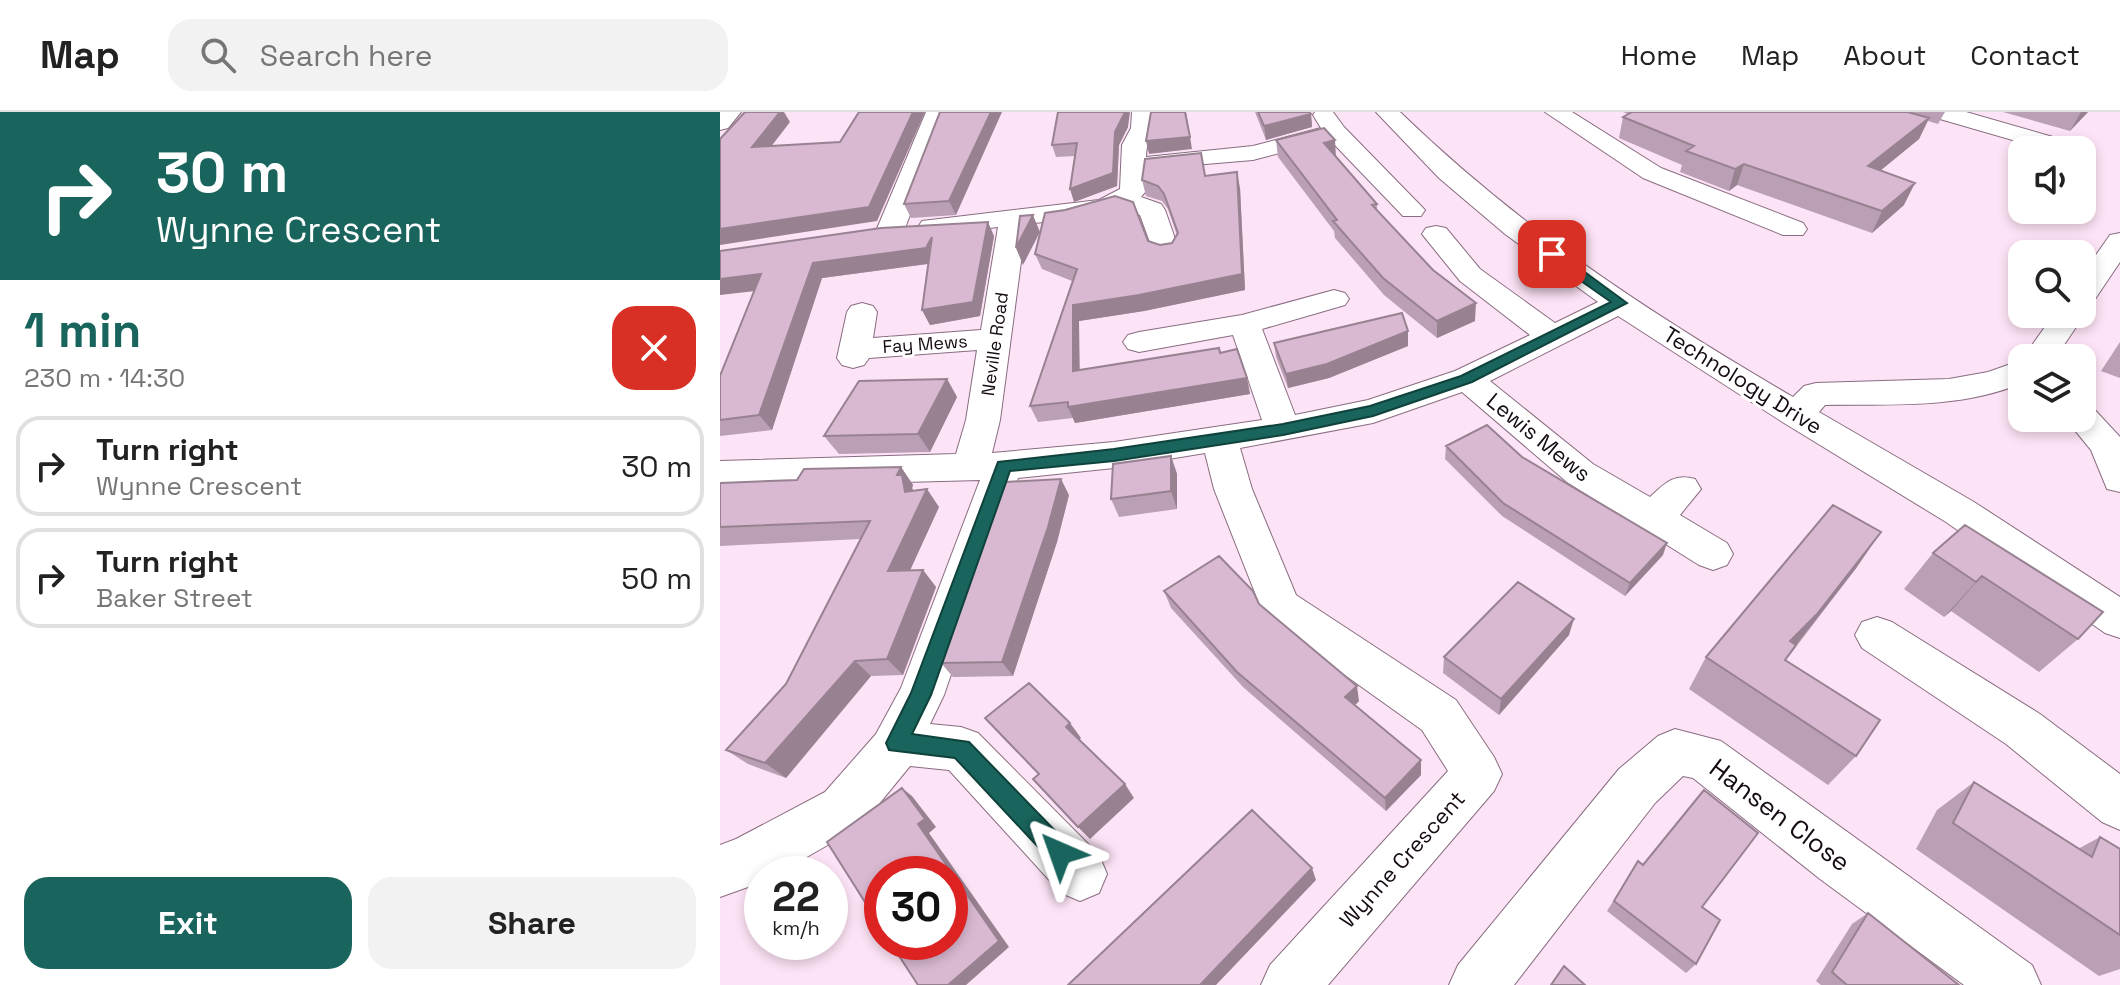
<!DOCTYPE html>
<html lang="en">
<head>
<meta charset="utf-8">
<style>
	:root { --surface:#fff; --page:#f2f2f2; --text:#222; --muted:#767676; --line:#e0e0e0; --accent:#19655d }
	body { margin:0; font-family:"Space Grotesk",sans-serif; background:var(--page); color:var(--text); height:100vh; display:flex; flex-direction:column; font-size:30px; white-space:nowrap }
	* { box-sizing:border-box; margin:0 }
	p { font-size:26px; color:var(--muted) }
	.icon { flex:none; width:44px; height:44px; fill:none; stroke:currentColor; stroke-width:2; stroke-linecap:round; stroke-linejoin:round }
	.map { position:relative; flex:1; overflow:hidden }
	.side { display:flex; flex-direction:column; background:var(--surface); width:720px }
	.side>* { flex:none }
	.top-card { background:#19655d; color:#fff; overflow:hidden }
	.controls { position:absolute; left:1288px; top:24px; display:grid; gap:16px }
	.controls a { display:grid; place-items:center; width:88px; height:88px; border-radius:16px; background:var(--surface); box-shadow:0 4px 12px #0003; font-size:40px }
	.speed { position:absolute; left:24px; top:744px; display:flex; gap:16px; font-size:40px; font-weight:700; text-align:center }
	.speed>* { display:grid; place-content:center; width:104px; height:104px; border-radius:50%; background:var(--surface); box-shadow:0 4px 12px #0003; line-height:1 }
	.speed small { font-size:20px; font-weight:400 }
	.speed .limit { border:12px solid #d22; background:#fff; color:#111 }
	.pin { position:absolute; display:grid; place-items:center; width:68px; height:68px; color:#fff; margin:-34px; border-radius:16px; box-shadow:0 4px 12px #0006 }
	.me { position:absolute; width:88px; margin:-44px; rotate:317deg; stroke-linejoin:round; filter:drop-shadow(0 0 6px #0008) }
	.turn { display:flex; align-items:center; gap:28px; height:168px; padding:0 24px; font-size:36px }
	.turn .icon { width:104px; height:104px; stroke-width:2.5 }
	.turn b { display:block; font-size:56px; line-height:68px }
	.round { display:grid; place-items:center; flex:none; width:84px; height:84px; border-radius:24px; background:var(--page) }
	.head { display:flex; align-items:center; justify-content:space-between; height:136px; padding:0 24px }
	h1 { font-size:48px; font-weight:700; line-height:60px; color:var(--accent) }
	.primary-button { display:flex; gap:16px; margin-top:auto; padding:16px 24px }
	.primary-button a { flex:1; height:92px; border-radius:24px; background:var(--accent); color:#fff; font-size:32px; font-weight:700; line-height:92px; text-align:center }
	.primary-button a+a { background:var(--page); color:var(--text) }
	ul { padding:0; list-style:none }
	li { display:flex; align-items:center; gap:24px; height:100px; margin:0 16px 12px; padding:0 8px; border:4px solid var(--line); border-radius:24px }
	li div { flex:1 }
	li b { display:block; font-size:30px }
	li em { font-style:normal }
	header { display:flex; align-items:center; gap:48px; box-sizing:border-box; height:112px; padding:0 40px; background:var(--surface); border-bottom:2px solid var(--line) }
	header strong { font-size:38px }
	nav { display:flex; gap:44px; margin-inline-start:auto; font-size:28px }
	.search { width:560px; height:72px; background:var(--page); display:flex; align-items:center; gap:20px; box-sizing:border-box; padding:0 28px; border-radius:24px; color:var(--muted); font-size:30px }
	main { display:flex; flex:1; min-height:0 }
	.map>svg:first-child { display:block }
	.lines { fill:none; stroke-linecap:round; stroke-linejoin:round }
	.minor-casing { stroke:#896c81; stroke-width:2 }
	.minor { fill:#fff; fill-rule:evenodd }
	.wall { fill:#bb9fb4 }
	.shaded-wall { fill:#988292 }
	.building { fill:#d9b9d1; stroke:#988292; stroke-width:2 }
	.route { fill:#19655d; stroke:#10423c; stroke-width:2 }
	.labels { text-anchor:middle; stroke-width:6; stroke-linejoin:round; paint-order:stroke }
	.far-street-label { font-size:18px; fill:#160b14; stroke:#fff }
	.street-label { font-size:22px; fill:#160b14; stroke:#fff }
	.near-street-label { font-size:26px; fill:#160b14; stroke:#fff }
</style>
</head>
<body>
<header>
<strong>Map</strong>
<div class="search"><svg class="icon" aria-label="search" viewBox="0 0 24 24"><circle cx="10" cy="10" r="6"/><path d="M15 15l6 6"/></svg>Search here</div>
<nav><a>Home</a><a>Map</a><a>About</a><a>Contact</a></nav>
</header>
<main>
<section class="side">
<div class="top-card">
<div class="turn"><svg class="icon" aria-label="right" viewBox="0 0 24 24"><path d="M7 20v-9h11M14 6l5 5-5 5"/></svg><div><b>30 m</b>Wynne Crescent</div></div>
</div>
<div class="head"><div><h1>1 min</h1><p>230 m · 14:30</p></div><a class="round" style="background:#d93025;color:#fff"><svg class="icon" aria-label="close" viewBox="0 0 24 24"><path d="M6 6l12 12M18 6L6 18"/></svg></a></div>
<ul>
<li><svg class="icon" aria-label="right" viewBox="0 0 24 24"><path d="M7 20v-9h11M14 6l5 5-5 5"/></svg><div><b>Turn right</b><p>Wynne Crescent</p></div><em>30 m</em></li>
<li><svg class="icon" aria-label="right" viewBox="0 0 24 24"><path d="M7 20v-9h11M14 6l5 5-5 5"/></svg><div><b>Turn right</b><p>Baker Street</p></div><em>50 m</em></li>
</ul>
<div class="primary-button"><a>Exit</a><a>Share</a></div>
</section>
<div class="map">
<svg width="1400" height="873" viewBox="0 0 1400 873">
	<rect width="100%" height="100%" fill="#fde3f6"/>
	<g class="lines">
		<g class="minor-casing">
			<path id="minor" d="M0,0H21L8,16L0,18Z
				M206,0H228L184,119L180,125H160L156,119Z
				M412,0H434C435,17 426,28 426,45L533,34L601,16L593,3L595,0H613L624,15L705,98L701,104H683L610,28L533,48L426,57V79L421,85L441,92L445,98L459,138L455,144L445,146L435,144L420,103L403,97L383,103L306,112L280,308L272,341L394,330L542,308L513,223L419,240L408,237L403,230L408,223L419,220L522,203L614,178L625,181L629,187L625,193L542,217L575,303L648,288L735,259L810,223L740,169L702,122L706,116L716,114L726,116L760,157L835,211L878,190L785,122L719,66L656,0H680C801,117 929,201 1073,285L1084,274L1096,271L1229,267L1268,260L1302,248V271C1241,297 1171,292 1105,293L1099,300L1254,390L1400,485V526L1385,521L1226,410L1064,311L898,204L770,269L873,352L930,385C945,371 954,361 975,367L981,377L960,403L1007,431L1013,442L1007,453L993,458L979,453L847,370L742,280L653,311L520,336L532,377L576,483L736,588L774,645L782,662L774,679L608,873H541L550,853L728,659L702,618L545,506L494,377L485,341L394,356L298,366L224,583L210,612L241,615L258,621L379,743L387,762L379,781L360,789L341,781L229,658L190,654L141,714L57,762H42V770L0,785V733L16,727L105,680L156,622L181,576L260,368L0,375V349L236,342L246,308L257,238L149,246L144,253L133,256L122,253L117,246L127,200L131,194L142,191L153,194L157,200L153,226L261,218L278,115L212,123L202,121L198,115L202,109L379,88L400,77L402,33L411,16Z
				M825,0H852L941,56L1083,111L1087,117L1083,123H1063L923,66Z
				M1210,0H1246L1347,29L1351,34L1348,38H1327L1213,5Z
				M1400,121V150L1373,190L1362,193V163L1390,123Z
				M1362,197L1365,202L1335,246H1303L1334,202H1362Z
				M1362,293L1374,297L1400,325V380L1387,377L1371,338L1345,306H1362Z
				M1157,505L1172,510L1320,602L1400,662V718L1382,710L1286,632L1142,536L1135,523L1142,510Z
				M955,617L1001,629L1312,853L1321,873H1244L1100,767L973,666L963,664L935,691L794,873H729L738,853L899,657L938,624Z"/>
		</g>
		<use href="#minor" class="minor"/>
	</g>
	<path class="wall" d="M220,0L236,103L191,106L184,92Z
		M535,0H589L591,2L592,15L546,28Z
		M903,0H1225L1218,12L1208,9L1199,27L1160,59L1184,93L1152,121L1017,73L1009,79L960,60L962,53L899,26L903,5L908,2Z
		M1283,0H1368L1350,19Z
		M408,15L399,33L397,74L354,90L355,44L336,45L332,33Z
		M556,28L616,44L657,92V100L755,209L717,226L664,183L615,126L614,119L558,45Z
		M486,64L520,76L525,178L424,199L359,209V258L500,241L527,266L530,282L355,311L353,306L318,310L310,294L352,169L322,157L315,142L428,129L440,133L452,131L457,123L448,97L442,89L426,84L422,68Z
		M274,124L260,204L210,213L202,198L208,152L102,166L52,318L0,324V264L35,179Z
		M688,219V234L609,266L568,276L556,245L554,231Z
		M1400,230V266L1381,259Z
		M227,267L237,285L210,340L119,342L104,324Z
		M726,334L802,345L943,443L905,484L782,404L725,347Z
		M451,344L457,362V397L399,405L391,387Z
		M181,355L193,373L192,376L193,379L219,395L190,458H203L216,475L183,563L151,564L66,666L28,652L6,638L66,572L140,427L0,434V371L77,368Z
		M349,383L337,430L293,564L233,565L221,551Z
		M1213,441L1383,500L1358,527L1319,560L1231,499L1224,505L1184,477Z
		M1137,455L1066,548L1136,644L1108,673L969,577L986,545Z
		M444,479L539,492L639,589L635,593L701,663L666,699L523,575L451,496Z
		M849,523L779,603L723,561L724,545Z
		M1254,670L1358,737L1380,725L1400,737V857L1379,864L1196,737L1217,698Z
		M918,749L982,795L976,852L966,861L887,799Z
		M1148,801L1239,873H1101L1096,869L1132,812Z"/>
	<path class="shaded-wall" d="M60,0H64L70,10L40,49L32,35Z
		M193,0H205L157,109L0,133V117Z
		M271,0H282L236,103L229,89Z
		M405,0H410L408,15L399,33L397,74L354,90L350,77L395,20Z
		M466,0L472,37L429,42L426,29Z
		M1361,0H1368L1350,19Z
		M591,2L592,15L546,28L544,14Z
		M1209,6L1199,27L1139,76L1148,54Z
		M615,28L616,45L604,31Z
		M1024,52L1017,73L1009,79L1015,57Z
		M517,60L520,76L525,178L424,199L359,209L360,275L353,259V193L419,183Z
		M1195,71L1184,93L1152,121L1162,99Z
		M313,103L320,120L303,153L296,136Z
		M268,110L274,124L260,204L210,213L202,198Z
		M212,125L214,151L102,166L52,318L39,303L93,151Z
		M41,162L52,177L0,183V167Z
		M756,191L755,209L717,226V209Z
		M688,219V234L609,266L568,276L566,262Z
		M527,266L530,282L355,311L348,295Z
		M227,267L237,285L210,340L198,322Z
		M451,344L457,362V397L451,379Z
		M181,355L193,373L192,376L195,381L207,377L219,395L182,476L168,459L185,380L177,363Z
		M341,367L349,383L337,430L293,564L282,550Z
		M1161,420L1137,455L1073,537L1054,565L1070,529Z
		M947,431L943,443L905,484L910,471Z
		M203,458L216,475L183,563L167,547Z
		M1262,464L1231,499L1224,505L1256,470Z
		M854,507L849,523L779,603L781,587Z
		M135,549L151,564L66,666L45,651Z
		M637,574L639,589L628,600L625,585Z
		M350,611L361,626L357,630L346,615Z
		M701,648V663L666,699L665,686Z
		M405,672L414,686L370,727L358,715Z
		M182,676L192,684L216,715L209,721L289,835L246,873H228L198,712Z
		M592,756L596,768L496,873H480Z"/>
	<path class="building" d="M25,0H60L32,35L120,30L139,0H193L149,95L0,117V27Z
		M220,0H271L229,89L184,92Z
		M338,0H405L395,20L393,61L350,77L357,31L332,33Z
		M431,0H465L470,25L426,29Z
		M538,0H589L591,2L544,14Z
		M912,0H1188L1209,6L1148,54L1195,71L1162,99L1024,52L1015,57L966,39L974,34L903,5Z
		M604,16L615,28L604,31L657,92L652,93L713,158L756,191L717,209L663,166L613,109L617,108L556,28Z
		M481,41L485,64L517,60L522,162L419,183L353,193V259L499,236L500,241L517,237L527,266L348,295V290L310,294L357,157L315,142L325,101L345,98L395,84L413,90L428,129L440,133L452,131L458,121L444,82L438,74L422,68L425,47Z
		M313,103L296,136L300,104Z
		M268,110L253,190L202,198L212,125L206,136L93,151L39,303L0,308V264L41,162L0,167V139L161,116Z
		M682,201L688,219L607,252L566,262L554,231Z
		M227,267L198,322L104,324L139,269Z
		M767,313L802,345L947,431L910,471L783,391L726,334Z
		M451,344V379L391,387L393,352Z
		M181,355L177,363H182L185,380L207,377L168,459L203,458L167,547L135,549L45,651L6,638L66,572L150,409L0,415V371L77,368L84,357Z
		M341,367L328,415L282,550L221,551L285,370Z
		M1113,393L1161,420L1097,502L1070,529L1076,533L1065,548L1160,608L1136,644L986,545Z
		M1245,413L1383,500L1358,527L1262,464L1256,470L1213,441Z
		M499,444L533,479L539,492L637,574L625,585L701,648L665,686L517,560L444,479Z
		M798,470L854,507L781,587L724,545Z
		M309,571L350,611L346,615L405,672L358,715L313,667L319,662L265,606Z
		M1254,670L1372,745L1380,725L1400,737V823L1233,711Z
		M182,676L205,707L198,712L279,829L228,873H198L170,830H230V762H162V817L107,730Z
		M984,678L1038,721L982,795L1000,808L976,852L894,789L918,749L923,753Z
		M532,698L592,756L480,873H348Z
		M1148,801L1239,873H1127L1112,860Z
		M844,854L865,873H831Z"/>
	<path class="route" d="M827,139H836L907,191L752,270L653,304L563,323L394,349L290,359L211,583L192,622L249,630L349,733L352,741L349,750L340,753L332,750L235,646L169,638L166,631L191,581L278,350L394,337L563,312L650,294L741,264L891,190L827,145Z"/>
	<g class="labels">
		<g class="far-street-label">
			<text transform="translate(205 232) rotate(-4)" y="6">Fay Mews</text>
			<text transform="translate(275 232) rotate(-82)" y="6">Neville Road</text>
		</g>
		<g class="street-label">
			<text transform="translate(1023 268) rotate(32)" y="8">Technology Drive</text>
			<text transform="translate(819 325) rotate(39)" y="8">Lewis Mews</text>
			<text transform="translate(682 747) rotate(-48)" y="8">Wynne Crescent</text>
		</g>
		<g class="near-street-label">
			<text transform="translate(1060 703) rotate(37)" y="9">Hansen Close</text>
		</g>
	</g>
</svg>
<div class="controls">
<a><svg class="icon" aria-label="sound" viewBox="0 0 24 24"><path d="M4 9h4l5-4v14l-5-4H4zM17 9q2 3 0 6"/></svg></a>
<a><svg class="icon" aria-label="search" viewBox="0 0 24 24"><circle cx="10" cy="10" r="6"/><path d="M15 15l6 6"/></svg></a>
<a><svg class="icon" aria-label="layers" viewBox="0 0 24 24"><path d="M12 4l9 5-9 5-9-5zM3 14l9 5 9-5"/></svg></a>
</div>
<div class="speed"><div>22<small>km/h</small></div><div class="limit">30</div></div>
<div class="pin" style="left:832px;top:142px;background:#d93025"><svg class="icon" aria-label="arrive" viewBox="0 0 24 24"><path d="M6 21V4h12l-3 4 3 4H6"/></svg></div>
<svg class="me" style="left:340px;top:741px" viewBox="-20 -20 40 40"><path d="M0-17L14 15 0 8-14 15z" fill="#19655d" stroke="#fff" stroke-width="4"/></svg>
</div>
</main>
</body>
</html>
